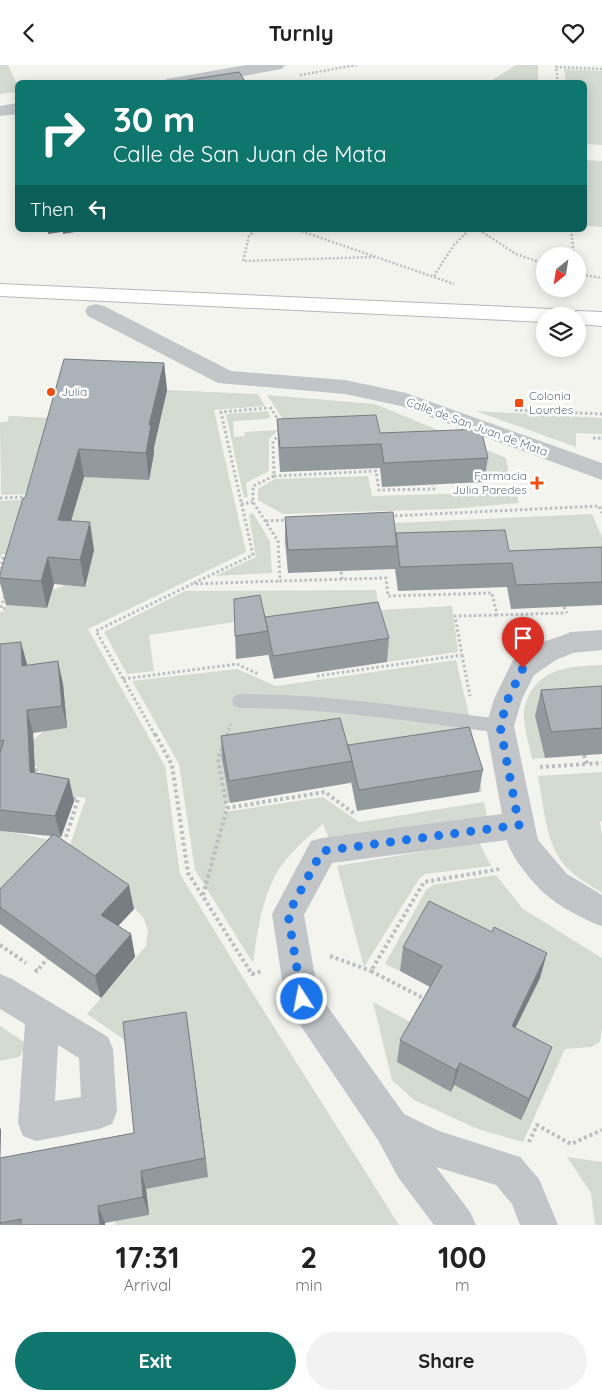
<!DOCTYPE html>
<html lang="en">
<head>
<meta charset="utf-8">
<style>
	:root { --surface:#fff; --page:#f2f2f2; --text:#222; --muted:#767676; --accent:#0f766e }
	body { margin:0; font-family:Quicksand,sans-serif; background:var(--page); color:var(--text); height:100vh; display:flex; flex-direction:column; font-size:19px; white-space:nowrap }
	* { box-sizing:border-box; margin:0 }
	p { font-size:16px; color:var(--muted) }
	.icon { flex:none; width:28px; height:28px; fill:none; stroke:currentColor; stroke-width:2; stroke-linecap:round; stroke-linejoin:round }
	.map { position:relative; height:1160px; overflow:hidden }
	.details { display:flex; flex-direction:column; background:var(--surface); flex:1 }
	.details>* { flex:none }
	.guide { position:absolute; left:15px; top:15px; width:572px; height:152px; border-radius:8px; box-shadow:0 2px 12px #0003; background:#0f766e; color:#fff; overflow:hidden }
	.needle { width:32px; rotate:210deg }
	.tools { position:absolute; left:536px; top:182px; display:grid; gap:10px }
	.tools a { display:grid; place-items:center; width:50px; height:50px; border-radius:50%; background:var(--surface); box-shadow:0 2px 12px #0003; font-size:25px }
	.pin { position:absolute; display:grid; place-items:center; width:42px; height:42px; color:#fff; margin:-51px -21px; border-radius:50% 50% 50% 0; rotate:-45deg; box-shadow:0 0 5px #0007 }
	.pin .icon { rotate:45deg }
	.me { position:absolute; width:55px; margin:-28px; rotate:349deg; stroke-linejoin:round; filter:drop-shadow(0 0 4px #0008) }
	.turn { display:flex; align-items:center; gap:18px; height:105px; padding:0 15px; font-size:22px }
	.turn .icon { width:65px; height:65px; stroke-width:2.5 }
	.turn b { display:block; font-size:35px; line-height:42px }
	.then { display:flex; align-items:center; height:48px; padding:0 15px; background:#0003; gap:10px; font-size:19px }
	.eta { display:flex; justify-content:space-evenly; align-items:center; height:85px; text-align:center }
	.eta b { font-size:30px; font-weight:700; line-height:35px }
	.primary-button { display:flex; gap:10px; margin-top:auto; padding:10px 15px }
	.primary-button a { flex:1; height:58px; border-radius:30px; background:var(--accent); color:#fff; font-size:20px; font-weight:700; line-height:58px; text-align:center }
	.primary-button a+a { background:var(--page); color:var(--text) }
	header { display:flex; justify-content:space-between; align-items:center; height:65px; padding:0 15px; background:var(--surface); font-size:22px; font-weight:700 }
	.map>svg:first-child { display:block }
	.green { fill:#d4dbd0 }
	.lines { fill:none; stroke-linecap:round; stroke-linejoin:round }
	.highway-casing { stroke:#b4b8bb; stroke-width:2 }
	.path-far2 { stroke:#bcbec0; stroke-width:2.5; stroke-dasharray:2 2; stroke-linecap:butt }
	.path-far1 { stroke:#bcbec0; stroke-width:3; stroke-dasharray:2.5 2.5; stroke-linecap:butt }
	.path { stroke:#bcbec0; stroke-width:4; stroke-dasharray:3 3; stroke-linecap:butt }
	.lane { fill:#c2c6c9; fill-rule:evenodd }
	.street { fill:#c2c6c9; fill-rule:evenodd }
	.highway { fill:#fff; fill-rule:evenodd }
	.wall { fill:#939a9e }
	.shaded-wall { fill:#787d81 }
	.building { fill:#abb3b8; stroke:#787d81 }
	.route { stroke:#1a73e8; stroke-width:9; stroke-dasharray:0 16.2 }
	.poi-dot { fill:#f14b12; stroke:#fff; stroke-width:2 }
	.labels { text-anchor:middle; stroke-width:5; stroke-linejoin:round; paint-order:stroke }
	.poi-label { font-size:12px; fill:#607383; stroke:#fff; text-anchor:start }
	.street-label { font-size:12px; fill:#607383; stroke:#fff }
</style>
</head>
<body>
<header><svg class="icon" aria-label="back" viewBox="0 0 24 24"><path d="M15 5l-7 7 7 7"/></svg>Turnly<svg class="icon" aria-label="heart" viewBox="0 0 24 24"><path d="M12 20l-8-8c-3-5 5-10 8-4 3-6 11-1 8 4z"/></svg></header>
<div class="map">
<svg width="602" height="1160" viewBox="0 0 602 1160">
	<rect width="100%" height="100%" fill="#f4f4ef"/>
	<path class="green" d="M0,0H8L17,19V27L0,29Z
		M516,0H538V17H489Z
		M564,4L602,6V80L585,79V18L566,17Z
		M585,95L602,96V162L587,161L585,150Z
		M167,325L258,329L265,341L214,345L246,487L88,564L165,701L180,809L250,924L399,1160H114L116,1156L148,1150L146,1124L208,1112L129,978L87,949L146,881L148,865L143,852L70,780L86,733L55,728L34,698L33,675L44,666L67,663L27,617V600L0,603V547H4L6,540L47,543L52,525L66,520L85,522L94,485L75,483L45,410L138,387L161,351Z
		M267,330L375,339L506,393L510,415L484,417L477,388L290,365Z
		M268,346L270,352L267,354L233,356L234,372L245,371L244,367L278,365L269,374V406L246,418L248,432L244,433L226,349Z
		M476,346L602,353V369L576,368V382Z
		M9,351L53,353L31,429L1,430L0,357H7Z
		M368,411L372,431L516,427L519,438L450,444L283,449L258,435V424L275,414Z
		M29,434L14,490L2,489L0,494V436Z
		M253,448L270,476L272,508L215,511L256,492L249,450Z
		M592,449L602,472V505L285,463Z
		M376,525L379,545L452,541L458,587L387,597L266,576L261,553L149,570L154,606L127,609L104,567L185,526Z
		M456,595L470,654L482,727H479L465,684L226,738L225,747L323,732L359,757L484,737L487,752L329,773L323,759C306,774 286,790 275,811C261,838 257,869 253,898L195,805L179,699L132,616L237,604L276,621Z
		M602,600V646L535,651L545,693L532,694C529,680 525,666 524,653C523,646 526,637 529,630C543,602 574,601 602,600Z
		M602,707V756L600,757L602,771V828C590,820 577,813 567,803C545,780 544,741 538,711Z
		M0,766C21,768 39,773 59,777L0,849Z
		M479,777L491,801L425,809L419,814L364,902L337,801Z
		M496,810L523,844L602,893V962L600,977L591,982L565,984L523,1077L478,1064L414,1035L392,1015L373,937L418,961L451,1027L425,862L400,906L385,899L426,825L433,820Z
		M0,961L24,977L25,984L19,992L0,996Z
		M567,1092L602,1097V1160H595L591,1128Z"/>
	<g class="lines">
		<g class="highway-casing">
			<path id="highway" d="M0,219L552,244L560,246L563,251H545V257L0,231Z
				M578,246L602,247V261L578,259V251H568L570,248Z"/>
		</g>
		<path class="path-far2" d="M300,10L356,0
			M558,18L556,2L602,4
			M255,165L249,171L243,196L375,192
			M298,165L454,219
			M479,165L516,189L545,199
			M571,165L574,191
			M578,209L602,213
			M434,211L454,180L469,165"/>
		<path class="path-far1" d="M270,342L279,356
			M515,345L602,349
			M280,369L273,376L274,411L253,421V437L278,476L280,516L386,513L388,531L492,528L497,550L564,548
			M593,373H602
			M274,411L376,406L379,425L434,424L433,420
			M0,433L27,432
			M241,439L253,437
			M390,451L599,441L602,448
			M266,456L289,455
			M0,504L4,491H8
			M341,507L342,514
			M194,518L253,490L221,347L268,343
			M5,531L1,543L5,544
			M564,542L567,548
			M462,590L470,631
			M317,611L462,590L455,551L497,550
			M123,614L237,599L258,609
			M155,670L96,566L192,519L280,516
			M227,670L231,659"/>
		<path class="path" d="M155,669L172,700L188,808L252,909L262,906
			M226,672L227,669
			M222,683L218,694L227,743
			M584,690L587,699L602,698
			M32,699L41,712
			M540,702L587,699
			M66,772L78,734L71,733
			M203,830L227,743L325,727L356,750
			M0,880L26,898
			M330,891L371,906
			M35,904L37,906L47,894
			M427,935L371,906L424,817L500,804
			M529,1077L537,1060L571,1079L602,1065"/>
		<path class="lane" d="M240,629C327,629 414,643 500,654L506,656L509,661L506,666L500,668C414,657 327,643 240,643L234,641L232,636L234,631Z"/>
		<path class="street" d="M246,0H285L282,4L276,5L205,18H164L166,14L172,13Z
			M18,38V49L0,51V41Z
			M96,239L104,241L231,306L345,315L406,328L602,398V415L401,341L345,329L218,318L88,251L85,246L88,241Z
			M602,565V585L573,588L556,595L534,610L522,634L514,661L538,775L567,809L602,830V861C586,856 557,840 545,829C532,817 510,791 507,775L332,798L304,850L318,928L404,1049L439,1066L520,1092L539,1114L558,1160H520L512,1139L496,1120L436,1102L470,1147L476,1160H434L398,1112L378,1075L290,945L285,934L272,849L311,776L322,773L502,749L486,661L494,634L513,595L536,579L561,571L571,567Z
			M0,909L12,914L108,972L113,984L117,1046L112,1059L99,1064L36,1076L23,1071L18,1058L25,959L0,944ZM58,980L79,993L81,1032L55,1036Z"/>
		<use href="#highway" class="highway"/>
	</g>
	<path class="wall" d="M164,298L167,325L154,382V388L149,415L84,412L71,456L94,485L85,522L54,519L47,543L6,540L0,518V513L25,433Z
		M277,354L380,368L488,393L484,417L382,422L380,403L280,407L278,378Z
		M285,452L509,486L602,482V540L511,544L507,522L398,526L395,504L288,508L285,476Z
		M265,554L389,573L387,597L274,614L268,588V590L236,594L235,571Z
		M0,579L27,600L63,619L67,663L33,668L35,708L69,714L74,736L61,772H58L134,844L118,861L131,869L135,892L101,933L0,859V824L51,771L0,766Z
		M602,621V689L545,693L535,651L541,625Z
		M221,671L348,683V680L483,705L479,727L357,746L351,717L350,718L230,738L222,694Z
		M403,882L540,913L515,963L552,982L543,1005L521,1055L454,1020L451,1027L397,997L400,975L430,922L400,906Z
		M186,947L208,1112L146,1124L149,1150L105,1158V1160H0V1063L1,1065L0,1093L134,1068Z"/>
	<path class="shaded-wall" d="M48,165H62V167L48,169Z
		M63,165H87L63,169Z
		M164,298L167,325L154,382V388L149,415L146,388L149,360Z
		M79,384L84,412L63,483L58,455Z
		M90,457L94,485L85,522L80,495Z
		M48,492L54,519L47,543L41,516Z
		M21,577L27,599L28,623L22,601Z
		M58,596L63,619L67,663L62,641Z
		M27,645L33,668L36,729L30,707Z
		M69,714L74,736L61,772L55,751Z
		M129,820L134,844L107,873L101,850Z
		M131,869L135,892L101,933L95,911Z
		M547,888L540,913L505,984L512,961Z
		M186,947L189,968L208,1112L205,1093Z
		M552,982L543,1005L521,1055L529,1034Z
		M460,998L454,1020L451,1027L456,1005Z
		M0,1063L1,1065L0,1107Z
		M141,1106L146,1124L149,1150L143,1132Z
		M98,1141L105,1158V1160H100Z"/>
	<path class="building" d="M239,7L246,18H169Z
		M64,294L164,298L149,360H151L146,388L79,384L58,455L90,457L80,495L48,492L41,516L0,513V509L23,433H25Z
		M376,350L380,368L481,364L488,393L384,398L381,379L280,383L277,354Z
		M393,447L397,481L288,485L285,452Z
		M505,465L509,486L602,482V517L516,520L512,498L400,502L396,468Z
		M260,530L268,566L235,571L234,534Z
		M378,537L389,573L273,591L265,552Z
		M21,577L22,601L58,596L62,641L27,645L30,707L69,714L55,751L0,745V688L4,675L0,676V579Z
		M602,621V663L551,667L541,625Z
		M340,653L352,696L229,716L221,671Z
		M469,662L483,705L359,725L348,680Z
		M54,769L129,820L101,850L131,869L95,911L0,842V824Z
		M429,836L492,867L494,862L547,888L512,961L552,982L529,1034L460,998L456,1005L400,975L442,901L403,882Z
		M186,947L205,1093L141,1106L143,1132L98,1141L100,1160H21V1154L0,1158V1093L134,1068L123,957Z"/>
	<g class="lines">
		<path class="route" d="M302,934L288,849L322,786L519,760L500,661L508,634L523,603"/>
	</g>
	<g class="poi-dot">
		<circle cx="51" cy="327" r="5"/>
		<rect x="514" y="333" width="10" height="10" rx="2.5"/>
		<path d="M534.5 410.5h5v5h5v5h-5v5h-5v-5h-5v-5h5z"/>
	</g>
	<g class="labels">
		<g class="poi-label">
			<text x="61" y="331">Julia</text>
			<text x="529" y="335">Colonia<tspan x="529" dy="14">Lourdes</tspan></text>
			<text x="527" y="415" text-anchor="end">Farmacia<tspan x="527" dy="14">Julia Paredes</tspan></text>
		</g>
		<g class="street-label">
			<text transform="translate(477 362) rotate(20)" y="4">Calle de San Juan de Mata</text>
		</g>
	</g>
</svg>
<div class="tools">
<a><svg class="needle" viewBox="-14 -14 28 28"><path d="M0-13l5 13h-10z" fill="#e53935"/><path d="M0 13l5-13h-10z" fill="#767676"/></svg></a>
<a><svg class="icon" aria-label="layers" viewBox="0 0 24 24"><path d="M12 4l9 5-9 5-9-5zM3 14l9 5 9-5"/></svg></a>
</div>
<div class="pin" style="left:523px;top:603px;background:#d93025"><svg class="icon" aria-label="arrive" viewBox="0 0 24 24"><path d="M6 21V4h12l-3 4 3 4H6"/></svg></div>
<svg class="me" style="left:302px;top:934px" viewBox="-20 -20 40 40"><circle r="17" fill="#1a73e8" stroke="#fff" stroke-width="3"/><path d="M0-11L8 9 0 5-8 9z" fill="#fff"/></svg>
<div class="guide">
<div class="turn"><svg class="icon" aria-label="right" viewBox="0 0 24 24"><path d="M7 20v-9h11M14 6l5 5-5 5"/></svg><div><b>30 m</b>Calle de San Juan de Mata</div></div>
<div class="then">Then<svg class="icon" aria-label="left" viewBox="0 0 24 24"><path d="M17 20v-9H6M10 6l-5 5 5 5"/></svg></div>
</div>
</div>
<section class="details">
<div class="eta">
<div><b>17:31</b><p>Arrival</p></div>
<div><b>2</b><p>min</p></div>
<div><b>100</b><p>m</p></div>
</div>
<div class="primary-button"><a>Exit</a><a>Share</a></div>
</section>
</body>
</html>
